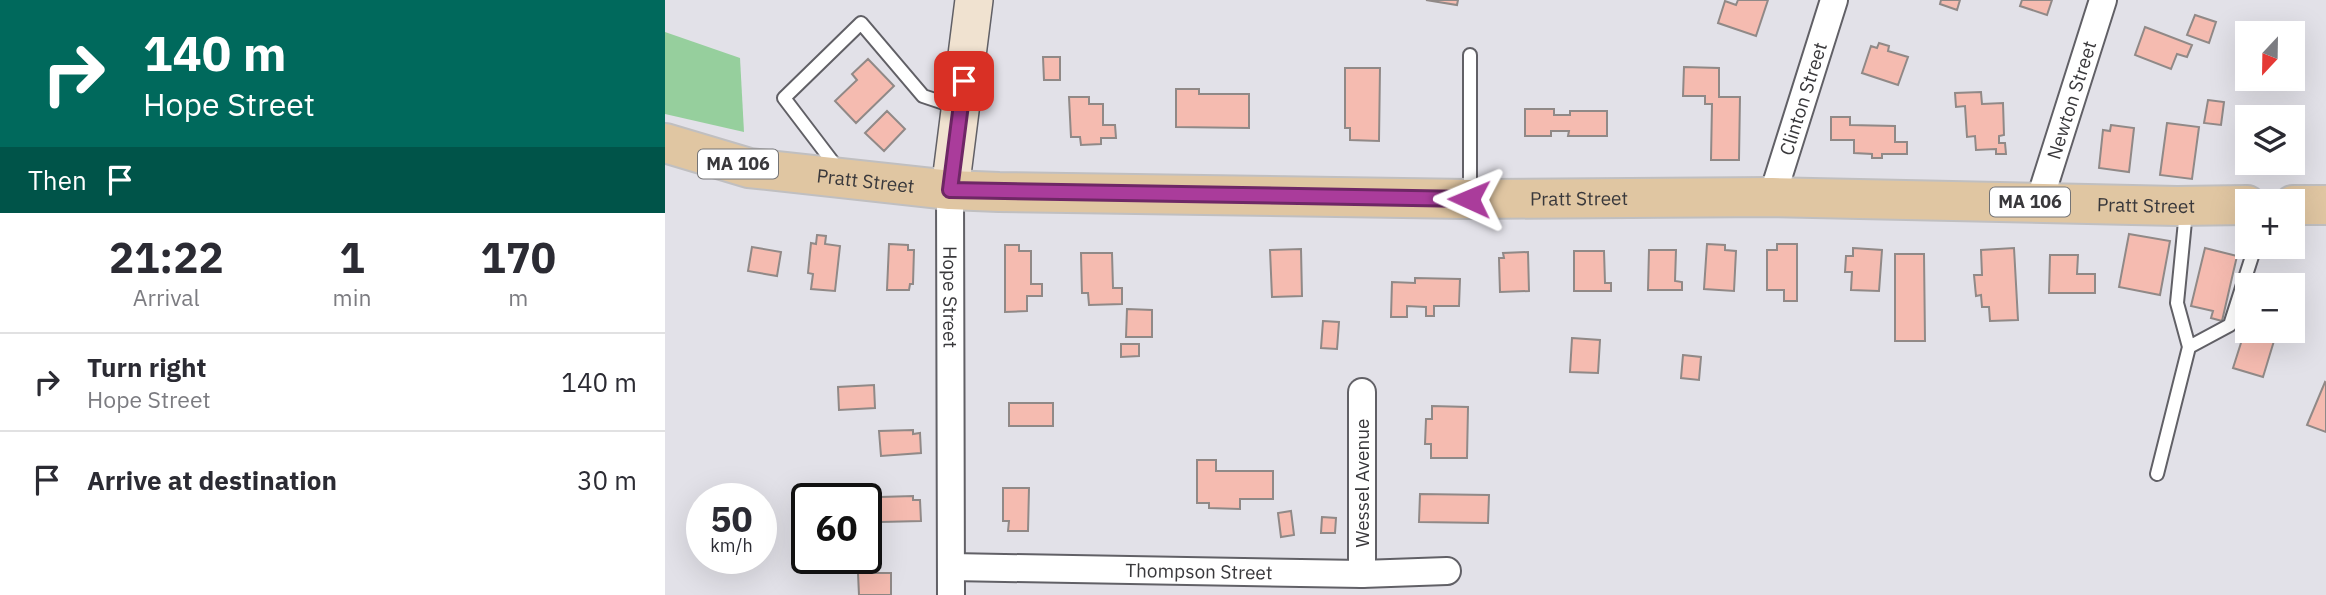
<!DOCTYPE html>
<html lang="en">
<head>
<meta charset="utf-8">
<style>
	:root { --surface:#fff; --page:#f2f2f3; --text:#2b2b33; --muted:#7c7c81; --line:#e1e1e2 }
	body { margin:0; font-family:"IBM Plex Sans",sans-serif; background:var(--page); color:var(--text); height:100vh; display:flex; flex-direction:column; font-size:26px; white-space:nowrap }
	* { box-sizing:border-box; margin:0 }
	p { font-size:23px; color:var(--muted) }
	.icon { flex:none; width:38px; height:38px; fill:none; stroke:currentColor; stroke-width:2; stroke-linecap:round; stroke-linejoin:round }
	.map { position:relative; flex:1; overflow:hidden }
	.sheet { display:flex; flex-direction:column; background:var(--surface); width:665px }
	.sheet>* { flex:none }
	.hud { background:#00695c; color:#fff; overflow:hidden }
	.needle { width:46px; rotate:202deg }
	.buttons { position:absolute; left:1570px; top:21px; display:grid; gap:14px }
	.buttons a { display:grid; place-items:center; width:70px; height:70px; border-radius:0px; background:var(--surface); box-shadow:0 7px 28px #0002; font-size:35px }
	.speed { position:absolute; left:21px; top:483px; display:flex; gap:14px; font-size:35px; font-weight:700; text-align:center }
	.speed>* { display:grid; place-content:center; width:91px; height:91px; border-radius:50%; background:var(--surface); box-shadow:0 7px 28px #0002; line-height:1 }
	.speed small { font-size:18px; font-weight:400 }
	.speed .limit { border:4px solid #111; border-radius:10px; background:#fff; color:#111 }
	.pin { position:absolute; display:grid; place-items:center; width:60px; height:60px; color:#fff; margin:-30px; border-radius:14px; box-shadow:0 4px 10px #0006 }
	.me { position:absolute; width:77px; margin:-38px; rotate:271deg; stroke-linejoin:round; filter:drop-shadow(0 0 5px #0008) }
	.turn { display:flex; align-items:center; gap:24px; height:147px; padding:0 28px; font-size:32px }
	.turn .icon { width:91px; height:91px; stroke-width:2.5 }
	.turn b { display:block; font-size:49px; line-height:60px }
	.then { display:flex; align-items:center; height:66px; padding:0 28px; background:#0003; gap:14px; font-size:26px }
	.eta { display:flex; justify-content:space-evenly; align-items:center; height:119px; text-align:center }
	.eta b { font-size:42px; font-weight:700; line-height:49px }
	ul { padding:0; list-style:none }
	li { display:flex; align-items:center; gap:21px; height:98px; padding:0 28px; border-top:2px solid var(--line) }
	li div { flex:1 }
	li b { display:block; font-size:26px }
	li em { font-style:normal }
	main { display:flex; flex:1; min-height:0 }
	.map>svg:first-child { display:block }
	.green { fill:#96cf9d }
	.building { fill:#f5bbb0; stroke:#908987; stroke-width:2 }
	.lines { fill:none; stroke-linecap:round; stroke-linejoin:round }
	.service-casing { stroke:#616066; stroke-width:16 }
	.minor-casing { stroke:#616066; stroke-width:30 }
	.secondary-casing { stroke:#616066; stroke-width:40 }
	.primary-casing { stroke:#c0bfc0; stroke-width:42 }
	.service { stroke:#fff; stroke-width:12 }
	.minor { stroke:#fff; stroke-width:26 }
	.secondary { stroke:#f0e2d0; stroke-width:37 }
	.primary { stroke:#e0c6a2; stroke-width:38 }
	.route-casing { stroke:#6e2765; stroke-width:18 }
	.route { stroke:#aa3c9b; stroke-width:12 }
	.labels { text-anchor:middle; stroke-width:5; stroke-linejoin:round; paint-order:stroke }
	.shield { fill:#fff; stroke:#747476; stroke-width:2 }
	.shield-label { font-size:18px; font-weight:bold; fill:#39383b }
	.street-label { font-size:19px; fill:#39383b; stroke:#fff }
</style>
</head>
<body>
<main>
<section class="sheet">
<div class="hud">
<div class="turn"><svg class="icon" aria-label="right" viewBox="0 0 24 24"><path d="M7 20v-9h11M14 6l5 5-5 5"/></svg><div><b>140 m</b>Hope Street</div></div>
<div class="then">Then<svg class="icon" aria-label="arrive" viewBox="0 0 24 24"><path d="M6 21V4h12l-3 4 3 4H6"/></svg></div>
</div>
<div class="eta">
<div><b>21:22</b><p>Arrival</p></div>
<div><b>1</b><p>min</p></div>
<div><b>170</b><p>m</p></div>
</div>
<ul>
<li><svg class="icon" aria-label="right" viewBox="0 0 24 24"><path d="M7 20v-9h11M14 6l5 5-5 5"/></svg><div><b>Turn right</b><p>Hope Street</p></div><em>140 m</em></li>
<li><svg class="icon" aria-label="arrive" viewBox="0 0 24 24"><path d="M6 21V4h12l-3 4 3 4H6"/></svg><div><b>Arrive at destination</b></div><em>30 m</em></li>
</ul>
</section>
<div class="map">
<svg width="1661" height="595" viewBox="0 0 1661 595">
	<rect width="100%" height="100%" fill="#e2e1e8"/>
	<path class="green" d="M0,32L75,58L79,132L0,114Z"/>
	<path class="building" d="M761,0H793L792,5Z
		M1073,0H1103L1091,36L1053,23L1060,1L1071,5Z
		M1276,0H1295L1292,10L1275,4Z
		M1357,0H1387L1382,15L1355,6Z
		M1530,15L1551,22L1544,43L1522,35Z
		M1480,27L1527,45L1522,57L1512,54L1506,69L1470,55Z
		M1214,43L1224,46L1223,51L1243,57L1233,85L1197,73L1206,46L1212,48Z
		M378,57H395V80H379Z
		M203,59L229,86L191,123L170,101L192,80L187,74Z
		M1019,67L1054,68V97H1075L1074,160H1046L1047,104H1040V96H1018Z
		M680,68H715L714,141L685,140V128H680Z
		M511,89H534V94H584V128L511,127Z
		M1316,92L1317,104L1338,103L1339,135L1334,136V143H1340L1341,154H1331V149L1311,150L1310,136L1302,137L1300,106L1291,107L1290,93Z
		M404,97H424V104H438V125H450L451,138H436V144L416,145L415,137H406Z
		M1543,100L1559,102L1556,125L1539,123Z
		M860,109H889V115H905V111H942V136H903L904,131H886V136H860Z
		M222,111L240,129L219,151L200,133Z
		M1166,117H1185V125L1230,126V142H1242V154H1217V158H1207V154L1189,153V140H1166Z
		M1502,123L1534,127L1527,179L1495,175Z
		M1446,125L1469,128L1464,172L1434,168L1438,130L1445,131Z
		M1464,234L1505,241L1495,295L1454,287Z
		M152,235L161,236L160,244L175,246L170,291L146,289L148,274L143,273L146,243L151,244Z
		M224,244L243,245V250H249L248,284H245L244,290H222Z
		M1042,244L1060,245V250L1071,251L1069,291L1039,289Z
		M1112,244H1132V301H1119V290H1102V250H1112Z
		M340,245H354V251H366V284H377V296H362V311L340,312Z
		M87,247L116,252L112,276L83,271Z
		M1188,248L1217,250L1214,291L1186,290L1187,272H1180L1181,256H1188Z
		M1349,248L1353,320L1325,321L1324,307H1317L1316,295L1311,296L1309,275H1317L1316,250Z
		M1540,248L1572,256L1557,321L1546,318L1548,311L1526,306Z
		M636,249L637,296L607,297L605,250Z
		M984,250H1011L1010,281L1017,282V290H983Z
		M909,251H939L940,283H946V291H909Z
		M863,252L864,291L835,292L834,258H839L838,253Z
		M416,253H447L448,288H457V304L424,305L423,293H417Z
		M1230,254H1259L1260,341H1230Z
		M1385,255H1413L1412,274H1430V293H1384Z
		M750,278L795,279L794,306H769V316H761V307L742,306V317H726L727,282L750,283Z
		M462,309L487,310V337H461Z
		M658,321L674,322L672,349L656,348Z
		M1582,324V331H1612L1598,377L1568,368Z
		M907,338L935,340L933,373L905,372Z
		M456,344H474V356L456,357Z
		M1018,355L1036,357L1034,380L1016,378Z
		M1660,382L1661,383V432L1642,425Z
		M209,385L210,408L174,410L173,387Z
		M344,403H388V426H344Z
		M767,406L803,407L802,458H766V444H760L761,419H767Z
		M248,430V434L255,433L256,453L216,456L214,431Z
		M532,460H551V471H608V499H575V509L544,508V503H532Z
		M338,488H364L363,531H343L344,521H338Z
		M755,494L824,495L823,523L754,522Z
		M248,496V500H255L256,521L216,522L215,497Z
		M626,511L629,535L616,537L613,513Z
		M657,517L671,518L670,533H656Z
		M201,528H211V543H201Z
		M193,573H226V595H194Z"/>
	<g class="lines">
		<g class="service-casing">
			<path id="service" d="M173,169L119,98L196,23L258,96L291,107
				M805,194V55
				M1524,347L1565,325L1590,247
				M1492,474L1524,347L1512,303L1521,211"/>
		</g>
		<g class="minor-casing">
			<g id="minor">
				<path id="s1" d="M285,190L286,595"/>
				<path id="s2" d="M1107,197L1169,0"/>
				<path id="s3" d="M1374,202L1438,0"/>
				<path id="s4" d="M286,567L697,574L782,571"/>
				<path d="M697,574V392"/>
			</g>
		</g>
		<g class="secondary-casing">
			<path id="secondary" d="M285,190L309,0"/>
		</g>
		<g class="primary-casing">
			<g id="primary">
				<path id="s5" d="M0,143L84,168L285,190L334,192L804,199L1107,197L1512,206L1582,205"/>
				<path d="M1628,205H1661"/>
			</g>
		</g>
		<use href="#service" class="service"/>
		<use href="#minor" class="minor"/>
		<use href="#secondary" class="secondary"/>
		<use href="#primary" class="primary"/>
	</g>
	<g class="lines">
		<g class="route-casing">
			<path id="route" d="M299,81L285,190L804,199"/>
		</g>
		<use href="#route" class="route"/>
	</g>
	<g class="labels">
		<g class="shield">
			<rect x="33" y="149.5" width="80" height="29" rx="5"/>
			<rect x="1325" y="187.5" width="80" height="29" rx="5"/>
		</g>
		<g class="shield-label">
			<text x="73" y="170">MA 106</text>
			<text x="1365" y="208">MA 106</text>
		</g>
		<g class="street-label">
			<text dy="7" stroke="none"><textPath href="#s2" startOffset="103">Clinton Street</textPath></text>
			<text dy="7" stroke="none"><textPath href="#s3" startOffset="107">Newton Street</textPath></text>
			<text dy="7" stroke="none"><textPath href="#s5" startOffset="205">Pratt Street</textPath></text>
			<text dy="7" stroke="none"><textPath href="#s5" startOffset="919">Pratt Street</textPath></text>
			<text dy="7" stroke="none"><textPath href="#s5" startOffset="1486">Pratt Street</textPath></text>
			<text dy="7" stroke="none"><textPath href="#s1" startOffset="107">Hope Street</textPath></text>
			<text transform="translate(697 483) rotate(-90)" y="7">Wessel Avenue</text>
			<text dy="7" stroke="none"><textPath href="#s4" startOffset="248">Thompson Street</textPath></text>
		</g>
	</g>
</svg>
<div class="buttons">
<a><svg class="needle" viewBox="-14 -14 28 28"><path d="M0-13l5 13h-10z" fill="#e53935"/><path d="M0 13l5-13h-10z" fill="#7c7c81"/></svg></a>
<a><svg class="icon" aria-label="layers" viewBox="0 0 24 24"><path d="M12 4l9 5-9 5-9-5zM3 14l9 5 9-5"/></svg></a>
<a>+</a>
<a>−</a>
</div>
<div class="speed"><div>50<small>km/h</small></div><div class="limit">60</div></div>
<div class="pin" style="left:299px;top:81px;background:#d93025"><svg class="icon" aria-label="arrive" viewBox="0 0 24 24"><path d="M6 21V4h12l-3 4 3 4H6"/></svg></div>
<svg class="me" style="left:804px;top:199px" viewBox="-20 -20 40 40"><path d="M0-17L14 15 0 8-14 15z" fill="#aa3c9b" stroke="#fff" stroke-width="4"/></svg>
</div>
</main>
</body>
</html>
